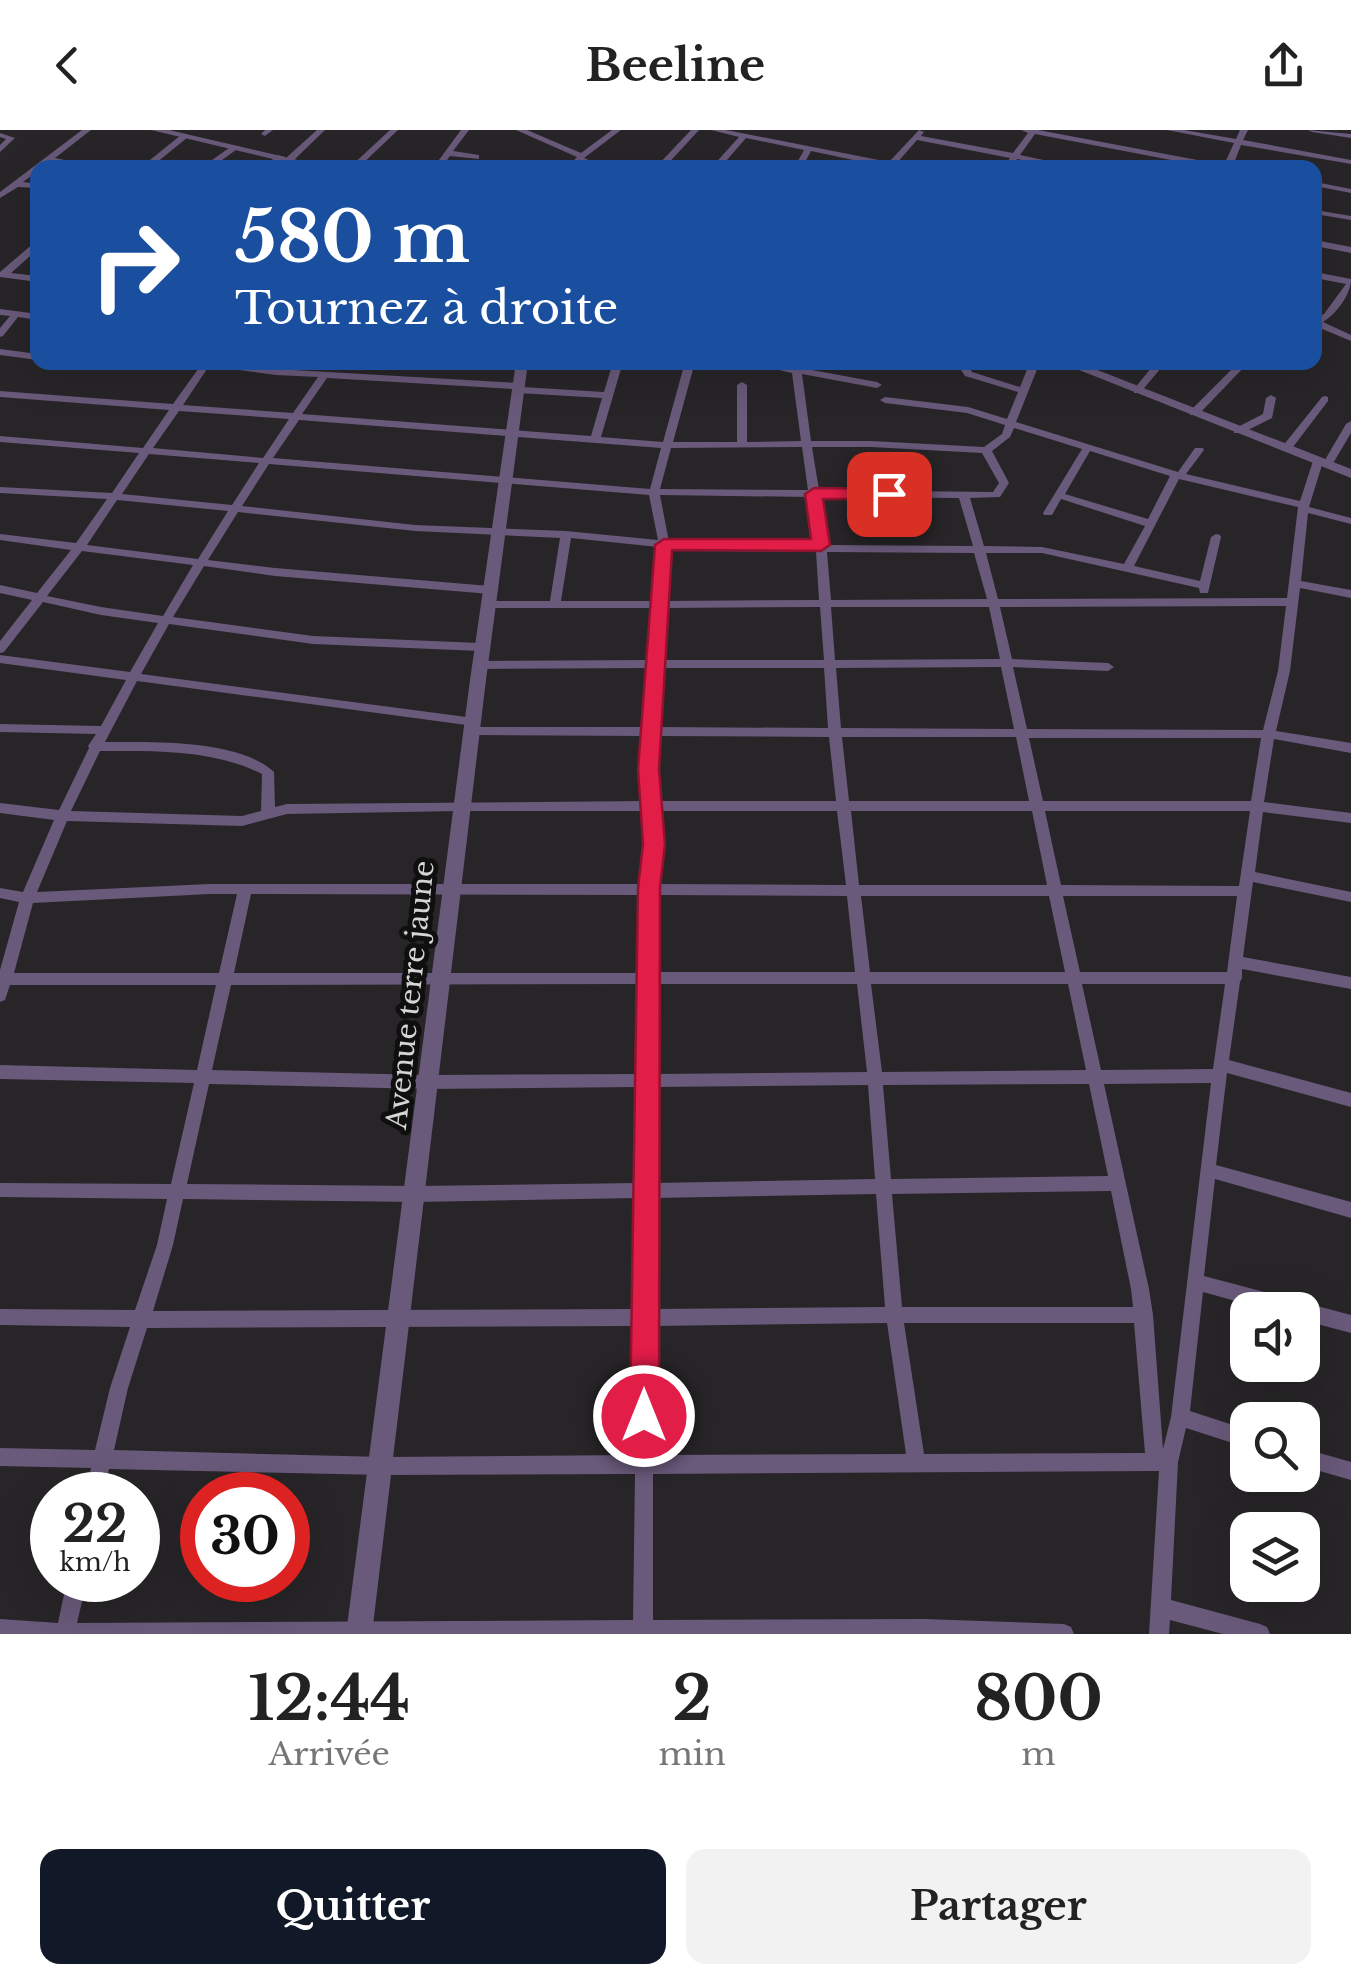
<!DOCTYPE html>
<html lang="fr">
<head>
<meta charset="utf-8">
<style>
	:root { --surface:#fff; --page:#f2f2f2; --text:#222; --muted:#767676; --accent:#111827 }
	body { margin:0; font-family:"Libre Baskerville",serif; background:var(--page); color:var(--text); height:100vh; display:flex; flex-direction:column; font-size:38px; white-space:nowrap }
	* { box-sizing:border-box; margin:0 }
	p { font-size:32px; color:var(--muted) }
	.icon { flex:none; width:55px; height:55px; fill:none; stroke:currentColor; stroke-width:2; stroke-linecap:round; stroke-linejoin:round }
	.map { position:relative; height:1504px; overflow:hidden }
	.sheet { display:flex; flex-direction:column; background:var(--surface); flex:1 }
	.sheet>* { flex:none }
	.hud { position:absolute; left:30px; top:30px; width:1292px; height:210px; border-radius:20px; box-shadow:0 10px 40px #0002; background:#1a4fa0; color:#fff; overflow:hidden }
	.controls { position:absolute; left:1230px; top:1162px; display:grid; gap:20px }
	.controls a { display:grid; place-items:center; width:90px; height:90px; border-radius:20px; background:var(--surface); box-shadow:0 10px 40px #0002; font-size:50px }
	.speed { position:absolute; left:30px; top:1342px; display:flex; gap:20px; font-size:50px; font-weight:700; text-align:center }
	.speed>* { display:grid; place-content:center; width:130px; height:130px; border-radius:50%; background:var(--surface); box-shadow:0 10px 40px #0002; line-height:1 }
	.speed small { font-size:25px; font-weight:400 }
	.speed .limit { border:15px solid #d22; background:#fff; color:#111 }
	.pin { position:absolute; display:grid; place-items:center; width:85px; height:85px; color:#fff; margin:-42px; border-radius:20px; box-shadow:0 5px 15px #0006 }
	.me { position:absolute; width:110px; margin:-55px; rotate:0deg; stroke-linejoin:round; filter:drop-shadow(0 0 8px #0008) }
	.turn { display:flex; align-items:center; gap:35px; height:210px; padding:0 40px; font-size:45px }
	.turn .icon { width:130px; height:130px; stroke-width:2.5 }
	.turn b { display:block; font-size:70px; line-height:85px }
	.eta { display:flex; justify-content:space-evenly; align-items:center; height:170px; text-align:center }
	.eta b { font-size:60px; font-weight:800; line-height:70px }
	.primary-button { display:flex; gap:20px; margin-top:auto; padding:20px 40px }
	.primary-button a { flex:1; height:115px; border-radius:20px; background:var(--accent); color:#fff; font-size:40px; font-weight:800; line-height:115px; text-align:center }
	.primary-button a+a { background:var(--page); color:var(--text) }
	header { display:flex; justify-content:space-between; align-items:center; height:130px; padding:0 40px; background:var(--surface); font-size:45px; font-weight:800 }
	.map>svg:first-child { display:block }
	.lines { fill:none; stroke-linecap:round; stroke-linejoin:round }
	.minor { fill:#69597a; fill-rule:evenodd }
	.tertiary { fill:#69597a; fill-rule:evenodd }
	.route { fill:#e11d48; stroke:#92132f; stroke-width:2.5 }
	.labels { text-anchor:middle; stroke-width:10; stroke-linejoin:round; paint-order:stroke }
	.street-label { font-size:28px; fill:#d6d5d6; stroke:#100f0f }
</style>
</head>
<body>
<header><svg class="icon" aria-label="back" viewBox="0 0 24 24"><path d="M15 5l-7 7 7 7"/></svg>Beeline<svg class="icon" aria-label="share" viewBox="0 0 24 24"><path d="M12 15V3M7 8l5-5 5 5M5 13v7h14v-7"/></svg></header>
<div class="map">
<svg width="1351" height="1504" viewBox="0 0 1351 1504">
	<rect width="100%" height="100%" fill="#272527"/>
	<g class="lines">
		<path class="minor" d="M82,0H91L55,28L103,38H83L50,32L43,38H38V41L23,52L38,54V58L18,57L0,68V62Z
			M265,0H273L265,6L261,4Z
			M317,0H325L293,31H287V27Z
			M390,0H398L358,38H349Z
			M461,0H469L453,21L479,25V29L450,26L441,38H433Z
			M516,0H527L581,23L612,0H621L584,28L608,38H595L580,32L576,38H567L577,27Z
			M691,0H699L664,38H655Z
			M711,0H726L889,32L919,0L924,2L921,6L1013,23L1028,3L1021,0H1038L1224,35L1234,13L1167,0H1184L1236,9L1240,0H1248L1243,10L1351,30V34L1241,15L1232,38H1213L1035,4L1020,25L1081,38H1062L1017,29L1011,38H1003L1010,28L917,10L896,34L909,38H891L811,21L802,38H794L804,20L746,8L720,38H711L739,7Z
			M1308,0L1351,4V8L1312,2Z
			M0,3L15,8L0,22V15L6,9L0,7Z
			M181,5L188,7L150,38H140Z
			M233,15L240,17L211,38H201Z
			M278,25L285,27L272,38H262Z
			M522,30L529,32L524,38H515Z
			M1315,52L1351,59V63L1315,56Z
			M1315,80L1351,86V90L1315,84Z
			M1315,110L1351,117V123L1315,116Z
			M35,112H38V119L11,143L38,146V152L0,147V142Z
			M1315,142L1351,149C1351,165 1336,184 1323,192L1351,205V211L1315,196V189L1324,184L1346,154L1315,148Z
			M0,179L38,184V190L18,187L3,206L0,207V198L10,186L0,185Z
			M0,219L38,224V230L0,225Z
			M80,232H111C104,237 87,237 80,232Z
			M197,232H226L276,239L518,253L521,254L522,257L604,262L613,232H623L601,307L663,312L685,232H695L673,312H737V255L742,252L747,255V312L801,311L792,243L745,232H768L791,237L790,232H800L801,238L877,252L882,255L877,258L802,244L811,311H871L984,317L1002,304L1005,295L967,283L885,273L880,270L885,267L968,277L1007,289L1018,262L965,246L959,237L963,232H973L969,237L972,242L1020,257L1030,232H1040L1016,292L1178,342L1195,318H1203L1204,320L1186,344L1300,371L1313,331L1314,329H1322V335L1346,294L1351,291V303L1332,335L1327,338L1322,335L1309,377L1351,388V394L1308,383L1301,451L1351,460V468L1300,458L1290,541L1276,601L1351,613V623L1274,609L1264,672L1351,683V693L1263,682L1255,742L1351,762V772L1253,752L1243,827L1351,847V859L1242,839V848L1240,852L1229,930L1351,963V977L1227,943L1216,1035L1351,1072V1088L1215,1049L1204,1146L1351,1185V1203L1302,1190V1180H1268L1203,1162L1190,1281L1248,1300V1318L1186,1298L1178,1332L1171,1470L1260,1494L1267,1497L1270,1504H1223L1170,1490L1169,1504H1149L1159,1341L653,1344V1490L924,1489L1064,1494L1071,1497L1074,1504H0V1489L58,1493L67,1450H87L77,1493L633,1490L635,1344L384,1345L109,1339L103,1365H85L91,1338L0,1336V1318L95,1320L110,1258L130,1197L0,1195V1179L135,1180L157,1115L167,1069L0,1067V1053L171,1054L194,953L0,949V935L197,940L216,855H10L5,870L0,872V840L19,772L0,768V758L23,762L54,690L0,683V673L59,680L89,618L88,616L96,604L0,602V594L101,596L126,550L0,533V525L130,542L158,493L101,485L43,472L4,522L0,523V511L32,470L0,463V455L37,463L71,420L0,410V404L76,413L107,369L0,363V357L112,363L139,323L0,312V306L143,318L169,280L0,267V261L173,274L201,235ZM209,236L276,245L318,247L293,283L183,275ZM327,248L514,259L515,262L518,263L602,268L591,306L302,284ZM179,281L289,289L263,328L153,318ZM299,290L661,318L650,359L273,328ZM1014,298L1082,319L1043,383L1044,385H1052L1061,369L1145,396L1124,434L1042,417L984,416L970,368L1000,367L1009,353L992,321L1010,307ZM802,317L808,360L660,359L671,318ZM812,317H871L982,323L999,353L993,362L819,360ZM1090,321L1170,346L1148,389L1065,364ZM149,324L259,333L232,375L122,364ZM269,334L649,365L658,410L566,401L415,395L242,376ZM1179,349L1298,377L1287,468L998,469L986,423H1042L1199,458L1200,463H1208L1221,407L1220,405L1216,404L1211,407L1200,451L1134,436ZM660,365L809,367L816,415H693L669,412ZM819,367L959,368L973,416L827,415ZM117,370L228,381L198,429L87,415ZM238,382L415,401L560,408L550,471H489L483,475L485,478H654L650,530L479,531L473,535L479,539L649,538L645,597H472L466,601L472,605L644,606L642,639L644,671L287,674L275,677L274,642C239,609 152,612 105,612L137,551L474,596L480,592L474,588L141,544L169,494L313,514L480,521L486,517L480,513L313,506L173,487L204,436L275,446L490,464L496,460L490,456L275,438L208,430ZM571,408L658,417L654,471H561ZM669,419L693,421L816,422L819,470L666,471ZM82,421L193,435L163,486L101,477L47,466ZM827,422L974,423L987,469L831,470ZM1286,476L1278,541L1263,600L1027,599L1013,537L1108,541L1114,537L1108,533L1012,529L1000,477ZM820,477L824,530H662L665,478ZM831,477H989L1000,529L835,530ZM1001,537L1014,599L841,598L836,538ZM661,538H824L828,598L657,597ZM657,606L829,607L836,671H657L654,639ZM842,607H1016L1029,671H849ZM1029,608H1261L1251,671H1043ZM100,621C155,621 212,619 262,644L261,681L242,686L71,681ZM461,681H645L647,715L643,754H210L37,762L67,691L242,696L287,684ZM658,681H837L846,755L656,754L661,715ZM851,681H1032L1047,755H859ZM1045,681H1250L1239,756L1061,755ZM210,764H237L219,843H14L33,773ZM251,764L642,765L640,843H234ZM656,765L847,766L855,842H655ZM861,766H1049L1065,842H870ZM1063,766H1237L1227,842H1080ZM640,854L639,944L428,945L212,940L231,855ZM655,854H857L867,942L654,944ZM871,854H1068L1086,940L882,942ZM1082,854H1225L1213,939L1101,940ZM1211,953L1171,1287L1163,1319L1153,1185L1149,1159L1104,954ZM209,954L428,959L639,957L638,1053L417,1056L187,1054ZM1089,954L1108,1046L891,1049L883,955ZM868,955L875,1049L654,1053V957ZM1111,1061L1131,1159L1133,1177H902L892,1064ZM876,1064L885,1177L654,1179V1068ZM638,1068L636,1179L153,1181L173,1115L183,1069L417,1072ZM887,1193L906,1324L653,1325L654,1196ZM904,1193H1134L1145,1323L924,1324ZM636,1196L635,1325L384,1327L114,1320L128,1258L147,1198Z
			M1156,232H1166L1140,263H1134V259Z
			M1239,232H1249L1198,285H1190V281Z
			M1271,265L1276,268L1272,288L1242,303H1234V299L1263,284L1266,268Z
			M1325,266L1328,267V271L1290,321H1282V317L1322,267Z
			M1302,1318L1351,1332V1350L1302,1336Z"/>
		<path class="tertiary" d="M151,0H169L332,38H311Z
			M516,232H528L486,550L372,1504H346L470,550Z
			M1059,232H1077L1351,339V348Z"/>
	</g>
	<path class="route" d="M814,358L889,359L898,364L889,369H823L830,415L821,421L672,420L659,639L665,714L660,758L659,1286L655,1296L644,1300L634,1296L630,1286L638,758L643,714L638,639L655,415L664,409H811L805,364Z"/>
	<g class="labels">
		<g class="street-label">
			<text transform="translate(410 865) rotate(-84)" y="10">Avenue terre jaune</text>
		</g>
	</g>
</svg>
<div class="controls">
<a><svg class="icon" aria-label="sound" viewBox="0 0 24 24"><path d="M4 9h4l5-4v14l-5-4H4zM17 9q2 3 0 6"/></svg></a>
<a><svg class="icon" aria-label="search" viewBox="0 0 24 24"><circle cx="10" cy="10" r="6"/><path d="M15 15l6 6"/></svg></a>
<a><svg class="icon" aria-label="layers" viewBox="0 0 24 24"><path d="M12 4l9 5-9 5-9-5zM3 14l9 5 9-5"/></svg></a>
</div>
<div class="speed"><div>22<small>km/h</small></div><div class="limit">30</div></div>
<div class="pin" style="left:889px;top:364px;background:#d93025"><svg class="icon" aria-label="arrive" viewBox="0 0 24 24"><path d="M6 21V4h12l-3 4 3 4H6"/></svg></div>
<svg class="me" style="left:644px;top:1286px" viewBox="-20 -20 40 40"><circle r="17" fill="#e11d48" stroke="#fff" stroke-width="3"/><path d="M0-11L8 9 0 5-8 9z" fill="#fff"/></svg>
<div class="hud">
<div class="turn"><svg class="icon" aria-label="right" viewBox="0 0 24 24"><path d="M7 20v-9h11M14 6l5 5-5 5"/></svg><div><b>580 m</b>Tournez à droite</div></div>
</div>
</div>
<section class="sheet">
<div class="eta">
<div><b>12:44</b><p>Arrivée</p></div>
<div><b>2</b><p>min</p></div>
<div><b>800</b><p>m</p></div>
</div>
<div class="primary-button"><a>Quitter</a><a>Partager</a></div>
</section>
</body>
</html>
